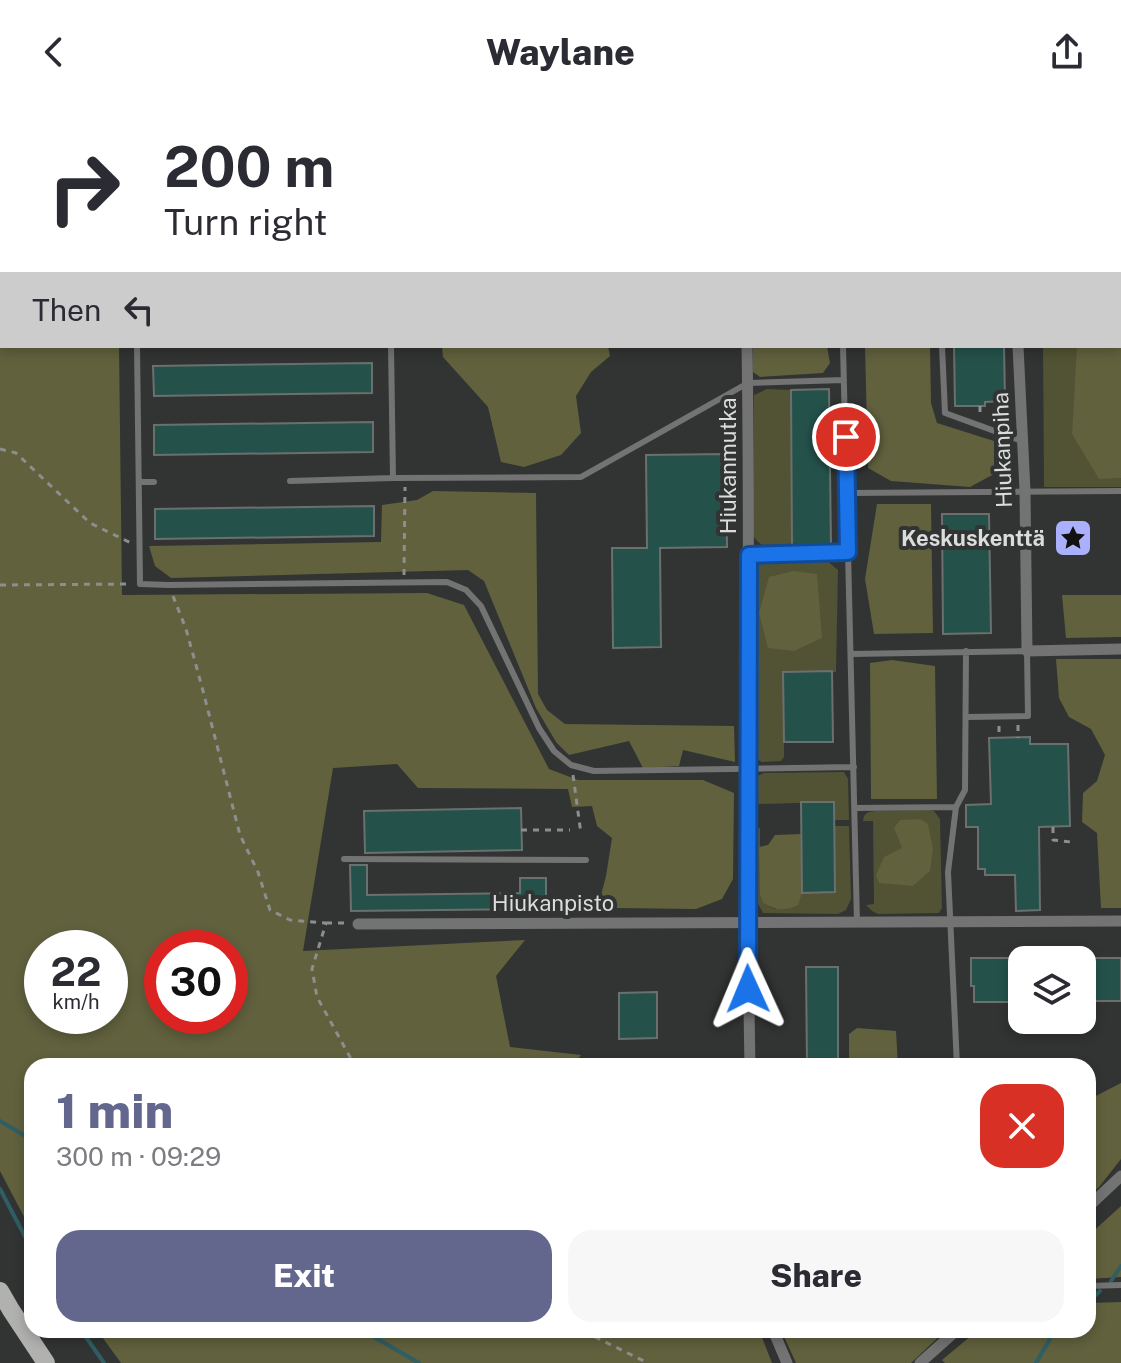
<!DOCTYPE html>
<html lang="en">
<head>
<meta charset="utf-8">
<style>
	:root { --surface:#fff; --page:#f7f7f7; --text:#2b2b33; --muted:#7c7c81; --accent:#64678d }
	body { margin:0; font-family:"Public Sans",sans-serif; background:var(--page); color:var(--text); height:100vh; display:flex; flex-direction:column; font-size:30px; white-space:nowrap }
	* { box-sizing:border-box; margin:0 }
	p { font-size:26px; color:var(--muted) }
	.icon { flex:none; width:44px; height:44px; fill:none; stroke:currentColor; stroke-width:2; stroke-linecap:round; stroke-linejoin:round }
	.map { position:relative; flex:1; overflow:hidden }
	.drawer { position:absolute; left:24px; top:954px; width:1072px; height:280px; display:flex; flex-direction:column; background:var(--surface); border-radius:24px; box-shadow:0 4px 12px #0003 }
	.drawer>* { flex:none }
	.guide { position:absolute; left:0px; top:0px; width:1122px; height:244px; box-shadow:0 4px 12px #0003; background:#fff; color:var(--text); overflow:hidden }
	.tools { position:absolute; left:1008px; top:842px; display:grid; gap:16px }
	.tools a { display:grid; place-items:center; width:88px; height:88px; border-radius:16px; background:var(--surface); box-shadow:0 4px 12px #0003; font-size:40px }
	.speed { position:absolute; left:24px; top:826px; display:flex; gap:16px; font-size:40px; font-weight:700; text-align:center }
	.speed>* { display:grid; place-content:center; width:104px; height:104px; border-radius:50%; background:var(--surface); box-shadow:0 4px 12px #0003; line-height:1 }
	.speed small { font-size:20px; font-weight:400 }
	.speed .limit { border:12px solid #d22; background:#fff; color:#111 }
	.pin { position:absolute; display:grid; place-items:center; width:68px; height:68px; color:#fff; margin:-34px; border:4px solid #fff; border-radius:50%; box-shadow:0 2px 8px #0007 }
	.me { position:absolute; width:88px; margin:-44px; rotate:359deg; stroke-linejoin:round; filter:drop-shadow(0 0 6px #0008) }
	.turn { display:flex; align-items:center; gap:28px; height:168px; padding:0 32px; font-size:36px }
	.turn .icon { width:104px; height:104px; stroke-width:2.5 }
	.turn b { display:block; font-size:56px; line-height:68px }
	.then { display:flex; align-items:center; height:76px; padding:0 32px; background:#0003; gap:16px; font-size:30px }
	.round { display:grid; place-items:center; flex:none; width:84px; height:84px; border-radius:24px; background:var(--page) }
	.overview { display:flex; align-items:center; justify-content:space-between; height:136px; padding:0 32px }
	h1 { font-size:48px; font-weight:800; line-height:60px; color:var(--accent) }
	.primary-button { display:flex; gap:16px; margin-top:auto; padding:16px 32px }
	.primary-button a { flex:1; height:92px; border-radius:24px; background:var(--accent); color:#fff; font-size:32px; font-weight:800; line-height:92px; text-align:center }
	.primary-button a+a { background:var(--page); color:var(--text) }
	header { display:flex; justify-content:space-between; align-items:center; height:104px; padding:0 32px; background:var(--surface); font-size:36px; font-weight:800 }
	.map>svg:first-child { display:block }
	.green { fill:#525234 }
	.forest { fill:#61613e; fill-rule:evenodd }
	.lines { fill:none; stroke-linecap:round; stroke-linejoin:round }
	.stream { stroke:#2f5e64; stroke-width:4 }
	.building { fill:#24524b; stroke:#6b6f6e; stroke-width:2 }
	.path { stroke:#8c8f8d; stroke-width:3; stroke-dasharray:6 6; stroke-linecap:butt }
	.service { stroke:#727372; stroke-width:6 }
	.minor { stroke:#727372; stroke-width:11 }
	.primary { stroke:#b1b2b0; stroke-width:18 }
	.route-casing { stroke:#114b97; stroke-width:20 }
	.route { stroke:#1a73e8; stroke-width:14 }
	.labels { text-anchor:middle; stroke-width:8; stroke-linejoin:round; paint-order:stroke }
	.street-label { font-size:22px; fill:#dbdddc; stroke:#313432 }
	.poi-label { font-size:22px; font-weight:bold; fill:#dbdddc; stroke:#313432; text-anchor:end }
</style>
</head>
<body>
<header><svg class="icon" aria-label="back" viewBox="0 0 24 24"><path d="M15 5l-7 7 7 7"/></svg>Waylane<svg class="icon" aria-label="share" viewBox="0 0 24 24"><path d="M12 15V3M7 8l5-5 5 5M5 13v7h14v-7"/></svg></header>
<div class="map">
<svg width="1121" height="1259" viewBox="0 0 1121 1259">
	<rect width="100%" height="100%" fill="#313432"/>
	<path class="green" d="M1120,187L1121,383H1044L1043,242H1120Z
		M767,285L791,286L792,443C777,443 761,447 753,431L754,291Z
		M825,455L838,466L836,568H784V653L781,657L762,658L755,654L754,462L767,456Z
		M844,668L848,675L849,716H834V698L758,700L755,696V673L764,669Z
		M929,706L934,707L940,715L942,804L939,809L878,810L872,807L866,801L874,800L873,717H863C864,709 867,708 875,707Z
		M835,722H849L851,795L846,806L838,810L763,809L756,796L755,725L760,724V792L763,799L775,805L802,789L835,788Z"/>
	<path class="forest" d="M0,0H280L281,2H2V242H119L122,491L427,489L464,501L549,665L578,676H703L734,689L733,775L722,795L696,805L614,804L600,795L606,772L612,734L597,722L592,702L572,703L568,685L418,684L397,660L333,664L303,847L525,836L496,872L510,943L581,951L573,962H32V1128L0,1067ZM42,844H110V912H42ZM162,844H230V912H162Z
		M350,0H981V2H351Z
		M1121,212V374L1099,375L1072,330L1077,242H1120Z
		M442,242H491L493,244L608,242L610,252L591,268L576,292L581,329L561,351L524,363L501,358L488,303L443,253Z
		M753,242H827L830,259L823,269L760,273L753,268Z
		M865,242H930L931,299L937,319L994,337V370L970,383L891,377L868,364Z
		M433,387L536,389L538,590L547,606L565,620L734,622L735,658L683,646L679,662L643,664L629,637L569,651L556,638L536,604L484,477L468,466L171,474L155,462L149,442L381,438L382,401L417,396Z
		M877,400H931L933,529L874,530L865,475Z
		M793,467L817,470L822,534L794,547L768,544L759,509L769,473Z
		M1062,491H1121V533L1066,534Z
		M1056,555H1121V804H1101L1097,729L1082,718L1083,689L1097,677L1105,651L1091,625L1069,613L1059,594Z
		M892,556L935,562L937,695H871L870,559Z
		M920,715L928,720L933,745L930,767L913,782L879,779L876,771L884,753L902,744L894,724L900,716Z
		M802,730V789L798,801C783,808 777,806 763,799L760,792L759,743L768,741L775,731Z
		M857,924L896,927L898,962H849V930Z
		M1121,979V1055L1099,1083L1088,1092V996Z
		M1121,1102V1173L1088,1175V1132Z
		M1121,1198V1259H945L942,1256L978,1226H1088V1199Z
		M97,1226H759L772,1259H121Z
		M781,1226H946L911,1259H796Z"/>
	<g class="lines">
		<path class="stream" d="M0,1017L32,1036
			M0,1085L32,1146
			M1111,1177L1121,1162
			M1088,1198L1100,1187
			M81,1226L104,1259
			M362,1226L419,1259
			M1036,1259L1055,1226"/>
	</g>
	<path class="building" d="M954,242H1004L1005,297L985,298V302H955Z
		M372,259V289L154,292L153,262Z
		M829,285L831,442L792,443L791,286Z
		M373,318V348L154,351V321Z
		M726,350L727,443L660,444L661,543L613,544L612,444H647L646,351Z
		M374,402V432L155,435V405Z
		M942,410H989L991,529L943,530Z
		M832,567L833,638H784L783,568Z
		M1030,633V640H1068L1070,722L1039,723L1040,806L1016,807L1015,771H985V765H978V723H966V701L991,700L989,634Z
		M801,698H834L835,788L802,789Z
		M521,704L522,746L365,749L364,707Z
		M350,761H367V791L520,789V774H546V805L351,807Z
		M971,854H1022V898H974V882H971Z
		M1082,854H1121V897H1082Z
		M806,863H838V962H807Z
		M657,888V934L619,935V889Z"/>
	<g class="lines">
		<path class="path" d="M344,0L346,2
			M732,0V2
			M507,2L508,0
			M980,302V311
			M0,345L16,349L90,419L131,439
			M404,471L405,383
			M0,481L132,480
			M173,492L186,525L202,583L240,731L258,768L270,806L290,816L326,819L312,865L317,893L355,962
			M1018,621V634
			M999,622V634
			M573,671L581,730
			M1053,723V736L1071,738
			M521,726H570
			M326,819H346
			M585,1226L593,1232L648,1259"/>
		<path class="service" d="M1007,0V2
			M1120,81H1121
			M1120,163H1121
			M137,242L140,480L169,481L447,478L466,486L481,502L539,624L554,647L571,661L594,667L854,663
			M391,242L393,374L581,373L748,279L844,276
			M843,242L857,818
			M942,242L945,309L1022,337
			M290,377L393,374
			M140,378H154
			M847,389L1121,387
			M749,451L848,448
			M851,550L1027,547L1028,612L967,613
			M855,704L956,703
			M344,755L586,756
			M957,962L948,768L956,703L965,686L966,547
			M1088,1182L1121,1181"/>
		<path class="minor" d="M1120,26H1121
			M747,242C751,482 745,722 750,962
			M1018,242L1025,387L1027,547L1121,545
			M358,820L1121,817
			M1088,1103L1121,1072
			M773,1226L787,1259
			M920,1259L957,1226"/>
		<path class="primary" d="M0,1187L11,1206L46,1259"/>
	</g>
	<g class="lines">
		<g class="route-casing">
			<path id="route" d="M748,885L749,451L848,448L846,333"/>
		</g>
		<use href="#route" class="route"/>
	</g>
	<defs>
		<g id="sight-square" transform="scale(2)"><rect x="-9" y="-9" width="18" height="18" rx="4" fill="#aab0fb" stroke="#313432"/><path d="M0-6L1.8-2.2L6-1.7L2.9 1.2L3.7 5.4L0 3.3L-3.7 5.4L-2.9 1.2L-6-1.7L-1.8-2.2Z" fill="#111"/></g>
	</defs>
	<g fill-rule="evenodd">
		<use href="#sight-square" x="1073" y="434"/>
	</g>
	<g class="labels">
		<g class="street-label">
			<text transform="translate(1002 346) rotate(-92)" y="8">Hiukanpiha</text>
			<text transform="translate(728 362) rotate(-90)" y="8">Hiukanmutka</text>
			<text x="553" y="807">Hiukanpisto</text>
		</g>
		<g class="poi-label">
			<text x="1045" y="442">Keskuskenttä</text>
		</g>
	</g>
</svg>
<div class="tools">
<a><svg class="icon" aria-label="layers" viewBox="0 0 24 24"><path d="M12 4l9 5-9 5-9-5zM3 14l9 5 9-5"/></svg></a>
</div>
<div class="speed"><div>22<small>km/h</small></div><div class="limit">30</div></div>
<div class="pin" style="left:846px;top:333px;background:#d93025"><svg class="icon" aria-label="arrive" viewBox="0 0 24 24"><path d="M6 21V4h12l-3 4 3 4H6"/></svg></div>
<svg class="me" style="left:748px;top:885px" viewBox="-20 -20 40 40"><path d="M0-17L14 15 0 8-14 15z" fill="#1a73e8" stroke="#fff" stroke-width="4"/></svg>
<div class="guide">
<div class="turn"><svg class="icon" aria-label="right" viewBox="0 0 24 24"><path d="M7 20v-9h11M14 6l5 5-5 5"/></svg><div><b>200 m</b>Turn right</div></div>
<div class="then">Then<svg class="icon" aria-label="left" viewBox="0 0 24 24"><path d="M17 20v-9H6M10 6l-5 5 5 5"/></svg></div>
</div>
<section class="drawer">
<div class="overview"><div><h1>1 min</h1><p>300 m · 09:29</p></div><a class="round" style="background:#d93025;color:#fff"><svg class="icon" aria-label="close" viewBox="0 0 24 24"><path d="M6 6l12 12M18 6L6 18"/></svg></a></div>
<div class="primary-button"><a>Exit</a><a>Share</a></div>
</section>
</div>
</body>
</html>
